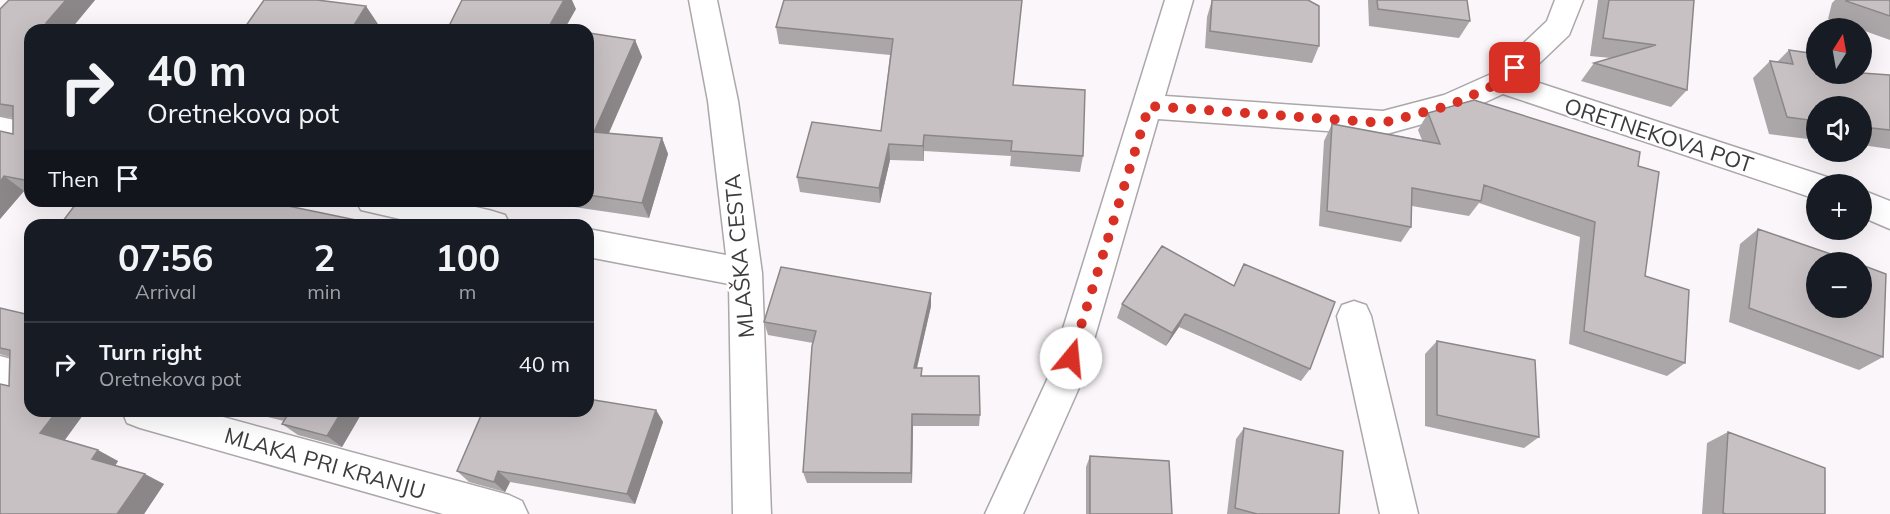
<!DOCTYPE html>
<html lang="en">
<head>
<meta charset="utf-8">
<style>
	:root { --surface:#171b24; --page:#242831; --text:#f1f3f6; --muted:#9ea1a6; --line:#363941 }
	body { margin:0; font-family:Mulish,sans-serif; background:var(--page); color:var(--text); height:100vh; display:flex; flex-direction:column; font-size:22px; white-space:nowrap }
	* { box-sizing:border-box; margin:0 }
	p { font-size:20px; color:var(--muted) }
	.icon { flex:none; width:33px; height:33px; fill:none; stroke:currentColor; stroke-width:2; stroke-linecap:round; stroke-linejoin:round }
	.map { position:relative; flex:1; overflow:hidden }
	.panel { position:absolute; left:24px; top:219px; width:570px; height:198px; display:flex; flex-direction:column; background:var(--surface); border-radius:18px; box-shadow:0 6px 24px #0002 }
	.panel>* { flex:none }
	.guide { position:absolute; left:24px; top:24px; width:570px; height:183px; border-radius:18px; box-shadow:0 6px 24px #0002; background:#171b24; color:var(--text); overflow:hidden }
	.needle { width:39px; rotate:11deg }
	.controls { position:absolute; left:1806px; top:18px; display:grid; gap:12px }
	.controls a { display:grid; place-items:center; width:66px; height:66px; border-radius:50%; background:var(--surface); box-shadow:0 6px 24px #0002; font-size:30px }
	.pin { position:absolute; display:grid; place-items:center; width:51px; height:51px; color:#fff; margin:-26px; border-radius:12px; box-shadow:0 3px 9px #0006 }
	.me { position:absolute; width:66px; margin:-33px; rotate:17deg; stroke-linejoin:round; filter:drop-shadow(0 0 4px #0008) }
	.turn { display:flex; align-items:center; gap:21px; height:126px; padding:0 24px; font-size:27px }
	.turn .icon { width:78px; height:78px; stroke-width:2.5 }
	.turn b { display:block; font-size:42px; line-height:51px }
	.then { display:flex; align-items:center; height:57px; padding:0 24px; background:#0003; gap:12px; font-size:22px }
	.eta { display:flex; justify-content:space-evenly; align-items:center; height:102px; text-align:center }
	.eta b { font-size:36px; font-weight:700; line-height:42px }
	ul { padding:0; list-style:none }
	li { display:flex; align-items:center; gap:18px; height:84px; padding:0 24px; border-top:2px solid var(--line) }
	li div { flex:1 }
	li b { display:block; font-size:22px }
	li em { font-style:normal }
	.map>svg:first-child { display:block }
	.lines { fill:none; stroke-linecap:round; stroke-linejoin:round }
	.minor-casing { stroke:#aba7aa; stroke-width:3 }
	.minor { fill:#fff; fill-rule:evenodd }
	.wall { fill:#aba6a8 }
	.shaded-wall { fill:#8b8788 }
	.building { fill:#c7c1c3; stroke:#8b8788; stroke-width:1.5 }
	.route { stroke:#d93025; stroke-width:10; stroke-dasharray:0 18 }
	.labels { text-anchor:middle; stroke-width:5; stroke-linejoin:round; paint-order:stroke }
	.street-label { font-size:22px; fill:#3d3b3d; stroke:#fff }
</style>
</head>
<body>
<div class="map">
<svg width="1890" height="514" viewBox="0 0 1890 514">
	<rect width="100%" height="100%" fill="#faf6fa"/>
	<g class="lines">
		<g class="minor-casing">
			<path id="minor" d="M689,0H717L738,101L762,273L771,514H733L729,284L588,257V229L726,255L708,101Z
				M1165,0H1193L1165,96L1383,111L1444,95L1491,74L1547,21L1555,0H1583L1569,35L1524,78L1827,177L1831,184H1816V199L1503,94L1462,113L1383,135L1158,119L1082,381L1023,514H985L1047,380Z
				M0,117L30,123V147L0,141Z
				M1862,190L1890,201V229L1862,217Z
				M356,201C407,201 457,198 505,215L510,225H426L361,210Z
				M1354,301L1366,305L1371,316L1418,514H1380L1337,316L1342,305Z
				M0,356L30,364V396L0,388Z
				M122,411H201L509,495L522,501L528,514H443L140,428L127,423Z"/>
		</g>
		<use href="#minor" class="minor"/>
	</g>
	<path class="wall" d="M9,0H95L72,28L30,30V192L24,191L0,219V131L13,134V118L0,116V9Z
		M1022,0L1013,85L1083,156L1080,172L1010,166L1011,156L924,151V161L890,160L880,203L800,192L797,177L881,131L890,55L779,44L776,27Z
		M1212,0L1319,46L1312,63L1205,48L1207,17Z
		M1368,0H1467L1470,21L1459,38L1369,26Z
		M1598,0H1694L1687,90L1671,107L1581,81L1594,63L1611,58L1590,56Z
		M1835,0H1890V40L1862,30V28H1857L1828,19L1832,3Z
		M588,36L635,40L642,57L608,134L662,138L668,154L649,218L540,202L539,201H588Z
		M1789,50L1816,74L1890,75V149L1862,145V106H1816V140L1769,134L1753,78L1770,61L1777,62Z
		M1428,113L1638,166L1645,276L1685,363L1667,376L1569,344L1580,237L1479,203L1469,216L1412,206L1411,227L1401,242L1319,226L1324,141L1332,124L1422,140L1418,130Z
		M1758,229L1883,357L1859,370L1729,322L1740,244Z
		M1244,264L1310,369L1301,381L1179,327L1166,346L1117,318L1122,304L1234,286Z
		M931,306L917,368H922V376L980,415L979,426H913L912,483H807L803,472L813,343L768,335L764,322Z
		M0,308L65,440L118,461L115,466L164,484L144,514H0L9,386L10,357L0,354Z
		M1437,341L1539,437L1524,448L1425,426V354Z
		M656,410L663,422L635,504L510,482L505,492L469,482L457,471L480,417L435,411Z
		M242,411H363L342,447L298,435L282,424L284,421Z
		M1244,428L1339,514H1227L1236,439Z
		M1728,432L1825,514H1702L1707,443Z
		M1090,456L1172,514H1086V467Z"/>
	<path class="shaded-wall" d="M66,0H95L70,30L46,23Z
		M564,0H572L576,9L564,30H547Z
		M366,6L378,24L374,30H351Z
		M635,40L642,57L602,149L594,132Z
		M924,135V161L923,146Z
		M662,138L668,154L649,218L642,203Z
		M889,144L890,160L880,203L879,188Z
		M4,176L24,191L0,219V182Z
		M356,220L361,225H353Z
		M931,293V306L914,380V368Z
		M1185,314L1179,327L1166,346L1172,333Z
		M656,410L663,422L635,504L627,494Z
		M57,411H86L62,444L40,433Z
		M342,411H363L342,447L327,436Z
		M912,414L913,426L912,483L911,473Z
		M98,450L118,461L113,469L92,459Z
		M498,471L510,482L505,492L494,482Z
		M145,474L164,484L144,514H117Z"/>
	<path class="building" d="M9,0H66L46,23L84,30H30V181L4,176L0,182V131L13,134V106L0,104V9Z
		M264,0H317L366,6L351,30H243Z
		M462,0H564L547,30H447Z
		M784,0H1022L1013,85L1085,90L1083,156L1011,151L1012,141L924,135L923,146L889,144L879,188L797,177L812,122L881,131L893,39L776,27Z
		M1212,0H1308L1319,6V46L1210,31Z
		M1377,0H1467L1470,21L1378,9Z
		M1609,0H1694L1687,90L1594,63L1656,45L1603,38Z
		M1847,0H1890V16L1846,1Z
		M589,33L635,40L594,132L662,138L642,203L588,195V36Z
		M1789,50L1816,54V74H1862V73L1890,75V130L1862,127V106H1816V121L1787,117L1770,61L1793,64Z
		M1474,100L1640,152L1638,166L1659,172L1645,276L1689,290L1685,363L1584,331L1595,222L1484,185L1481,201L1412,188L1411,227L1327,211L1332,124L1440,144L1428,113Z
		M78,201H264L356,220L353,225H60Z
		M1758,229L1854,262H1816V308H1862V265L1886,274L1883,357L1749,308Z
		M1162,246L1234,286L1244,264L1335,302L1310,369L1185,314L1172,333L1122,304Z
		M781,267L931,293L914,368H922L921,376H979L980,415L912,414L911,473L803,472L812,346L816,331L764,322Z
		M0,308L30,315V411H57L40,433L98,450L92,459L145,474L117,514H0V384L9,386L10,350L0,348Z
		M1437,341L1535,360L1539,437L1437,415Z
		M588,399L656,410L627,494L498,471L494,482L457,471L483,411H588Z
		M271,411H289L287,415Z
		M290,411H342L327,436L282,424Z
		M1244,428L1343,451L1339,514H1257L1235,508Z
		M1728,432L1825,468V514H1726L1723,513Z
		M1090,456L1169,461L1172,514H1090Z"/>
	<g class="lines">
		<path class="route" d="M1071,358L1149,106L1383,123L1451,105L1501,82L1515,68"/>
	</g>
	<g class="labels">
		<g class="street-label">
			<text transform="translate(1659 135) rotate(18)" y="8">ORETNEKOVA POT</text>
			<text transform="translate(739 256) rotate(-95)" y="8">MLAŠKA CESTA</text>
			<text transform="translate(325 463) rotate(16)" y="8">MLAKA PRI KRANJU</text>
		</g>
	</g>
</svg>
<div class="controls">
<a><svg class="needle" viewBox="-14 -14 28 28"><path d="M0-13l5 13h-10z" fill="#e53935"/><path d="M0 13l5-13h-10z" fill="#9ea1a6"/></svg></a>
<a><svg class="icon" aria-label="sound" viewBox="0 0 24 24"><path d="M4 9h4l5-4v14l-5-4H4zM17 9q2 3 0 6"/></svg></a>
<a>+</a>
<a>−</a>
</div>
<div class="pin" style="left:1515px;top:68px;background:#d93025"><svg class="icon" aria-label="arrive" viewBox="0 0 24 24"><path d="M6 21V4h12l-3 4 3 4H6"/></svg></div>
<svg class="me" style="left:1071px;top:358px" viewBox="-20 -20 40 40"><circle r="19" fill="#fff"/><path d="M0-13L10 11 0 6-10 11z" fill="#d93025"/></svg>
<div class="guide">
<div class="turn"><svg class="icon" aria-label="right" viewBox="0 0 24 24"><path d="M7 20v-9h11M14 6l5 5-5 5"/></svg><div><b>40 m</b>Oretnekova pot</div></div>
<div class="then">Then<svg class="icon" aria-label="arrive" viewBox="0 0 24 24"><path d="M6 21V4h12l-3 4 3 4H6"/></svg></div>
</div>
<section class="panel">
<div class="eta">
<div><b>07:56</b><p>Arrival</p></div>
<div><b>2</b><p>min</p></div>
<div><b>100</b><p>m</p></div>
</div>
<ul>
<li><svg class="icon" aria-label="right" viewBox="0 0 24 24"><path d="M7 20v-9h11M14 6l5 5-5 5"/></svg><div><b>Turn right</b><p>Oretnekova pot</p></div><em>40 m</em></li>
</ul>
</section>
</div>
</body>
</html>
